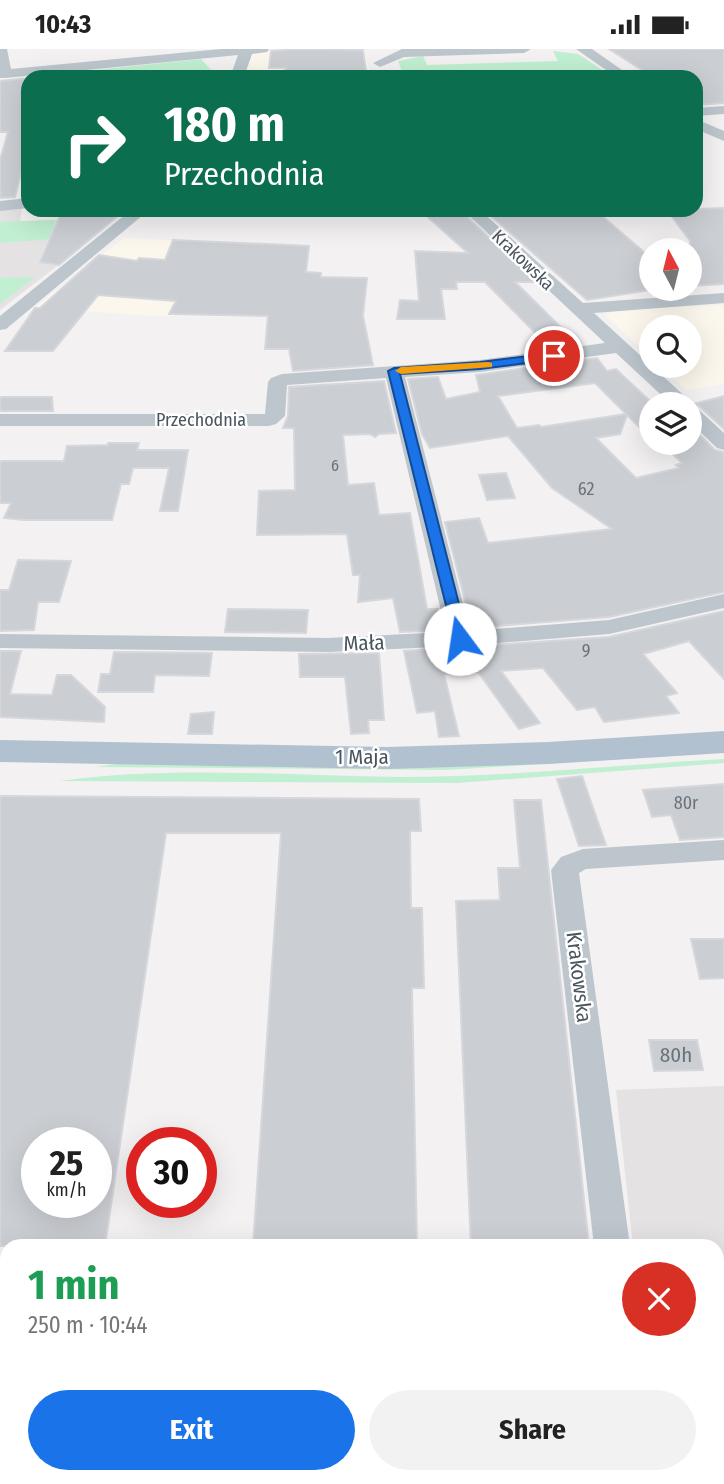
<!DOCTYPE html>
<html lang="en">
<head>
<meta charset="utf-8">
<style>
	:root { --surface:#fff; --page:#f2f2f2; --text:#222; --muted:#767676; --accent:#1a73e8 }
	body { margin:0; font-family:"Fira Sans Condensed",sans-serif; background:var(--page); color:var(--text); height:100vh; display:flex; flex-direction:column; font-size:26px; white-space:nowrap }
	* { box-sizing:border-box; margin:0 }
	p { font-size:23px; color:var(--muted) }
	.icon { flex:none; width:38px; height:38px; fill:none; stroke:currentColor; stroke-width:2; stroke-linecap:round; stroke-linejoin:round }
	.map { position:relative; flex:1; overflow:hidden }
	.side { position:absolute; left:0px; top:1190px; width:724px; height:245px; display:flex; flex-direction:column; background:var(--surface); border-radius:21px 21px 0 0; box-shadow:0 7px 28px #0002 }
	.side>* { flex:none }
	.top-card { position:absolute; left:21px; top:21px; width:682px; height:147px; border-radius:21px; box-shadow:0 7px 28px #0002; background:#0b6e4f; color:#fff; overflow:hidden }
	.needle { width:46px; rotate:353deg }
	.buttons { position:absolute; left:639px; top:189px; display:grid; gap:14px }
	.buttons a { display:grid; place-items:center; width:63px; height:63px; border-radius:50%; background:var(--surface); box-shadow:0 7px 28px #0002; font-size:35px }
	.speed { position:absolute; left:21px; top:1078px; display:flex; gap:14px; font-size:35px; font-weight:700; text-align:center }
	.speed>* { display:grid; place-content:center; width:91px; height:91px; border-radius:50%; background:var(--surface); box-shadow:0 7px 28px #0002; line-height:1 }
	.speed small { font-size:18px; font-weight:400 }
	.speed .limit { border:10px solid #d22; background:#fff; color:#111 }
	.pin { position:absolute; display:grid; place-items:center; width:60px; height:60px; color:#fff; margin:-30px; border:4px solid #fff; border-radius:50%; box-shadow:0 2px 7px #0007 }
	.me { position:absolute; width:77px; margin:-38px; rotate:346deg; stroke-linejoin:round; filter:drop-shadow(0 0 5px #0008) }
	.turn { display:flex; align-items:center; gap:24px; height:147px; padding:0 28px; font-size:32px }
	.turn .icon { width:91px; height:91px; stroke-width:2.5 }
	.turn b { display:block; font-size:49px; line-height:60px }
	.round { display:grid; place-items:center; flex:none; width:74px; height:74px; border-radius:37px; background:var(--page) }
	.overview { display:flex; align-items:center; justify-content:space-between; height:119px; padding:0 28px }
	h1 { font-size:42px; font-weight:700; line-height:52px; color:#1e9e55 }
	.button { display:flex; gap:14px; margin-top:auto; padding:14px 28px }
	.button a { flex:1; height:80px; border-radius:42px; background:var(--accent); color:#fff; font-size:28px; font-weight:700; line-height:80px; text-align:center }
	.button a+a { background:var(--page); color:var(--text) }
	.status { display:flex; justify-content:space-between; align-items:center; height:49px; padding:0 35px; background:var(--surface); direction:ltr }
	.status svg { height:19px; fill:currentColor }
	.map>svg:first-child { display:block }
	.commercial { fill:#fcf7ec }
	.education { fill:#e4e2e3 }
	.green { fill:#c1efd1 }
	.building { fill:#cbced3; stroke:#d5d7dc; stroke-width:2; fill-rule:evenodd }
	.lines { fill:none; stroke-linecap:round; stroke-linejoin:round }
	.minor { fill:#bdc6cd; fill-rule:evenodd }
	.major { fill:#b1c1cf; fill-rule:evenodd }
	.route { fill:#1a73e8; stroke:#114b97; stroke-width:2 }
	.slow { fill:#f59e0b }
	.labels { text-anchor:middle; stroke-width:5; stroke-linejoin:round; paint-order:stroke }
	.far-number-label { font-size:16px; fill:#6a737b }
	.far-street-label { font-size:18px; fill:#49555e; stroke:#fff }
	.number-label { font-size:18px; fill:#6a737b }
	.street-label { font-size:21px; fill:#49555e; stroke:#fff }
	.near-number-label { font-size:21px; fill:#6a737b }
</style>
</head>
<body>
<div class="status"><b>10:43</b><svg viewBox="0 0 49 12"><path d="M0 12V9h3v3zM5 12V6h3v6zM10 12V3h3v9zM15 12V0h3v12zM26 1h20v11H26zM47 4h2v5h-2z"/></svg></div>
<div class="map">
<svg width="724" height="1435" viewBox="0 0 724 1435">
	<rect width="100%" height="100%" fill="#f3f1f1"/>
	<path class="commercial" d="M295,0H364L371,28H242L250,6L258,3Z
		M124,189L308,198L300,268L150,267L35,258Z
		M724,256V335L686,341L660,317H690V278H651V308L605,266L616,260Z"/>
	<path class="education" d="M22,158L20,172L56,171L39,213L57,217L0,261V159Z
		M724,1037V1435H660V1428H718V1197H633L616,1041Z"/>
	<path class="green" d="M553,2L578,5L613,28H404L398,12L423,7L427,16L558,12Z
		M201,10L213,23L212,28L76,27L66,24Z
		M56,171L49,190L0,194V173Z
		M35,228L0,255V229Z
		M705,705L447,721L96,718L115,715Z
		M724,710V714L457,734L60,732C172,716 288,727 400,728C508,728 616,716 724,710Z"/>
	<path class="building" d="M297,0L363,1L367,28H281L286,19H269L271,2Z
		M609,0H724V54L696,56V28H653Z
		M28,29V97L15,148L0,149V111L8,83H0V32Z
		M724,159V235L690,237V192L667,161Z
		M98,161H125L59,216L40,213L61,164H95Z
		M420,161H460L536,233H515L578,295L550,299L485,233H456L457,240H441L445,270H397L400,251L419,252L415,202L468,204Z
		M484,161H595L651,209V241L587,251Z
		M173,191L309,197L306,223L321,224V228L367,229L363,267L373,316L293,322L289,300H265L268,267L169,265L176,252L98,246L53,302H5L35,259H40L99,206L137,212L139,209L165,211Z
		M597,309L607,322L616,320L651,353V377L640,379L627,366L620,385L596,389L636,429L679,419L676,416L682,414L661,394H690V376L715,401L724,403V543L609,568L472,579L445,473L479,469L488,494L612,480L552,439L508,387L430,399L422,385L408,330L438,328L446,350L480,343L476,326ZM595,334L626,365L541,378L539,376L517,379L498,347Z
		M384,332L396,384L379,385L375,388L370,385L343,386L348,436L374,434L379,466L410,464L427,560H438L443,581L400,583L393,549L358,553L360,526H353L347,485L257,486L259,442L295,441L294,379H283L288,367L289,338Z
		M724,347V380L699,357L693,355Z
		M0,348H52L53,362H0Z
		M108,394H139L137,401H188L178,462H160L169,419H133L129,435H121L112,471H24L4,469L11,454H0V412H64L67,397L108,396Z
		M506,424L515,449L487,451L479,426Z
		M18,511L71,512L59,553H38L34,581L0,582V541H9Z
		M228,560L308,561L306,584L225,583Z
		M724,562V630L689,592L643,605L677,644L666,647L679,664L604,673L595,658L577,661L543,619L501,622L540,674L519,680L478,623L444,625L459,687L439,688L435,662L417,664L404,602L609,588Z
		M0,602H21L10,645L52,646L57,626H71L105,658L104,673L0,668Z
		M114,603L212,604L209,627L155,626L153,643H98L101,625H110Z
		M379,604L384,671H368L369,684L351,685L345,628H300L299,605Z
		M214,663L212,685H188L191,665Z
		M582,727L606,796L579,797L557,730Z
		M724,735V788L680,791L671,766L652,768L643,741Z
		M0,747L419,750L421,782H410L411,859H422L424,939H412L417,1197H253L281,784H166L105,1197H0ZM37,1094H96V1153H37Z
		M514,751H541L589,1197H471L456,852L500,851L498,819H520Z
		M691,890H724V929L700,930Z
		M649,991H697L703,1021L654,1022Z"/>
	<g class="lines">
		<path class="minor" d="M0,0H7L11,20L221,0H269L267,3L252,5L244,28H230L238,6L5,29H0Z
			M402,0H531L524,4L404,8L380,18L373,14Z
			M576,0H592L632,28H616Z
			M724,57V65L696,67V59Z
			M696,70L724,82V92L696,80Z
			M28,149V159L0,162V152Z
			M131,161H149L6,280L0,281V267Z
			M463,161H480L583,254L724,244V254L594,264L689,351L690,357L697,359L724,384V401L717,399L690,373V355H671L616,304L480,323L405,328L470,582L609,571L724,545V559L609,585L460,597L328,603L0,599V585L328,589L446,583L386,329L287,336L285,367L276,375L269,377H0V365H265L268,333L271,329L282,325L480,311L605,294Z
			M724,791V811L586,820L579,824L630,1197H594L551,821L561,808L583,800Z
			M621,1428H661L662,1435H622Z"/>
		<path class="major" d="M724,682V704L548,715L387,720L0,713V691L387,698L548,693Z"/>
	</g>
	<path class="route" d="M554,304L558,305V310L480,320L400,325L468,590L466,593H455L388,322L394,319L480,313Z"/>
	<path class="slow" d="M488,313L492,314V318L401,325L395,322L401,318Z"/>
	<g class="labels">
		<g class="far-number-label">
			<text x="335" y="422">6</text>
		</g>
		<g class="far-street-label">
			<text transform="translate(523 211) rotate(44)" y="6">Krakowska</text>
			<text x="201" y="377">Przechodnia</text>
		</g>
		<g class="number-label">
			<text x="586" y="446">62</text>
			<text x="586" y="608">9</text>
			<text x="686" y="760">80r</text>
		</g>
		<g class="street-label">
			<text transform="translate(364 594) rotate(-2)" y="7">Mała</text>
			<text x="362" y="715">1 Maja</text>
			<text transform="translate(579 928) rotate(83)" y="7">Krakowska</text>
		</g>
		<g class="near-number-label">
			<text x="676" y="1013">80h</text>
		</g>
	</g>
</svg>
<div class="buttons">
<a><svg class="needle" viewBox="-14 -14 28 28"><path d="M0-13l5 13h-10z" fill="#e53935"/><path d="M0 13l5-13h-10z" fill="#767676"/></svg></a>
<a><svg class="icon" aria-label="search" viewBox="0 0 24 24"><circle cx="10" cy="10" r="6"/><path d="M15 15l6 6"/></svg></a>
<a><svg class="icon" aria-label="layers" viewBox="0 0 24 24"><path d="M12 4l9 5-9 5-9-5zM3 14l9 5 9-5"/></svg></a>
</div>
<div class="speed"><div>25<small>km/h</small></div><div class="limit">30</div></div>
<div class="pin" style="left:554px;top:307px;background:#d93025"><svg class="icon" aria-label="arrive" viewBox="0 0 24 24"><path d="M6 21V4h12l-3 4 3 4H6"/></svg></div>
<svg class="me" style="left:460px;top:590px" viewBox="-20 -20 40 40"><circle r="19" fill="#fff"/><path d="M0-13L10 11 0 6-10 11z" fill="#1a73e8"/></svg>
<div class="top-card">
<div class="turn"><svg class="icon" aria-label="right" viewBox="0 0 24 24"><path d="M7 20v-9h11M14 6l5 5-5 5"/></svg><div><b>180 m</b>Przechodnia</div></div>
</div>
<section class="side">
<div class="overview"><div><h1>1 min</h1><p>250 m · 10:44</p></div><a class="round" style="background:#d93025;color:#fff"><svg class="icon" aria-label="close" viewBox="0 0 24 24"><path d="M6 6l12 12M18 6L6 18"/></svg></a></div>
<div class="button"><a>Exit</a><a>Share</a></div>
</section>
</div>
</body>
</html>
